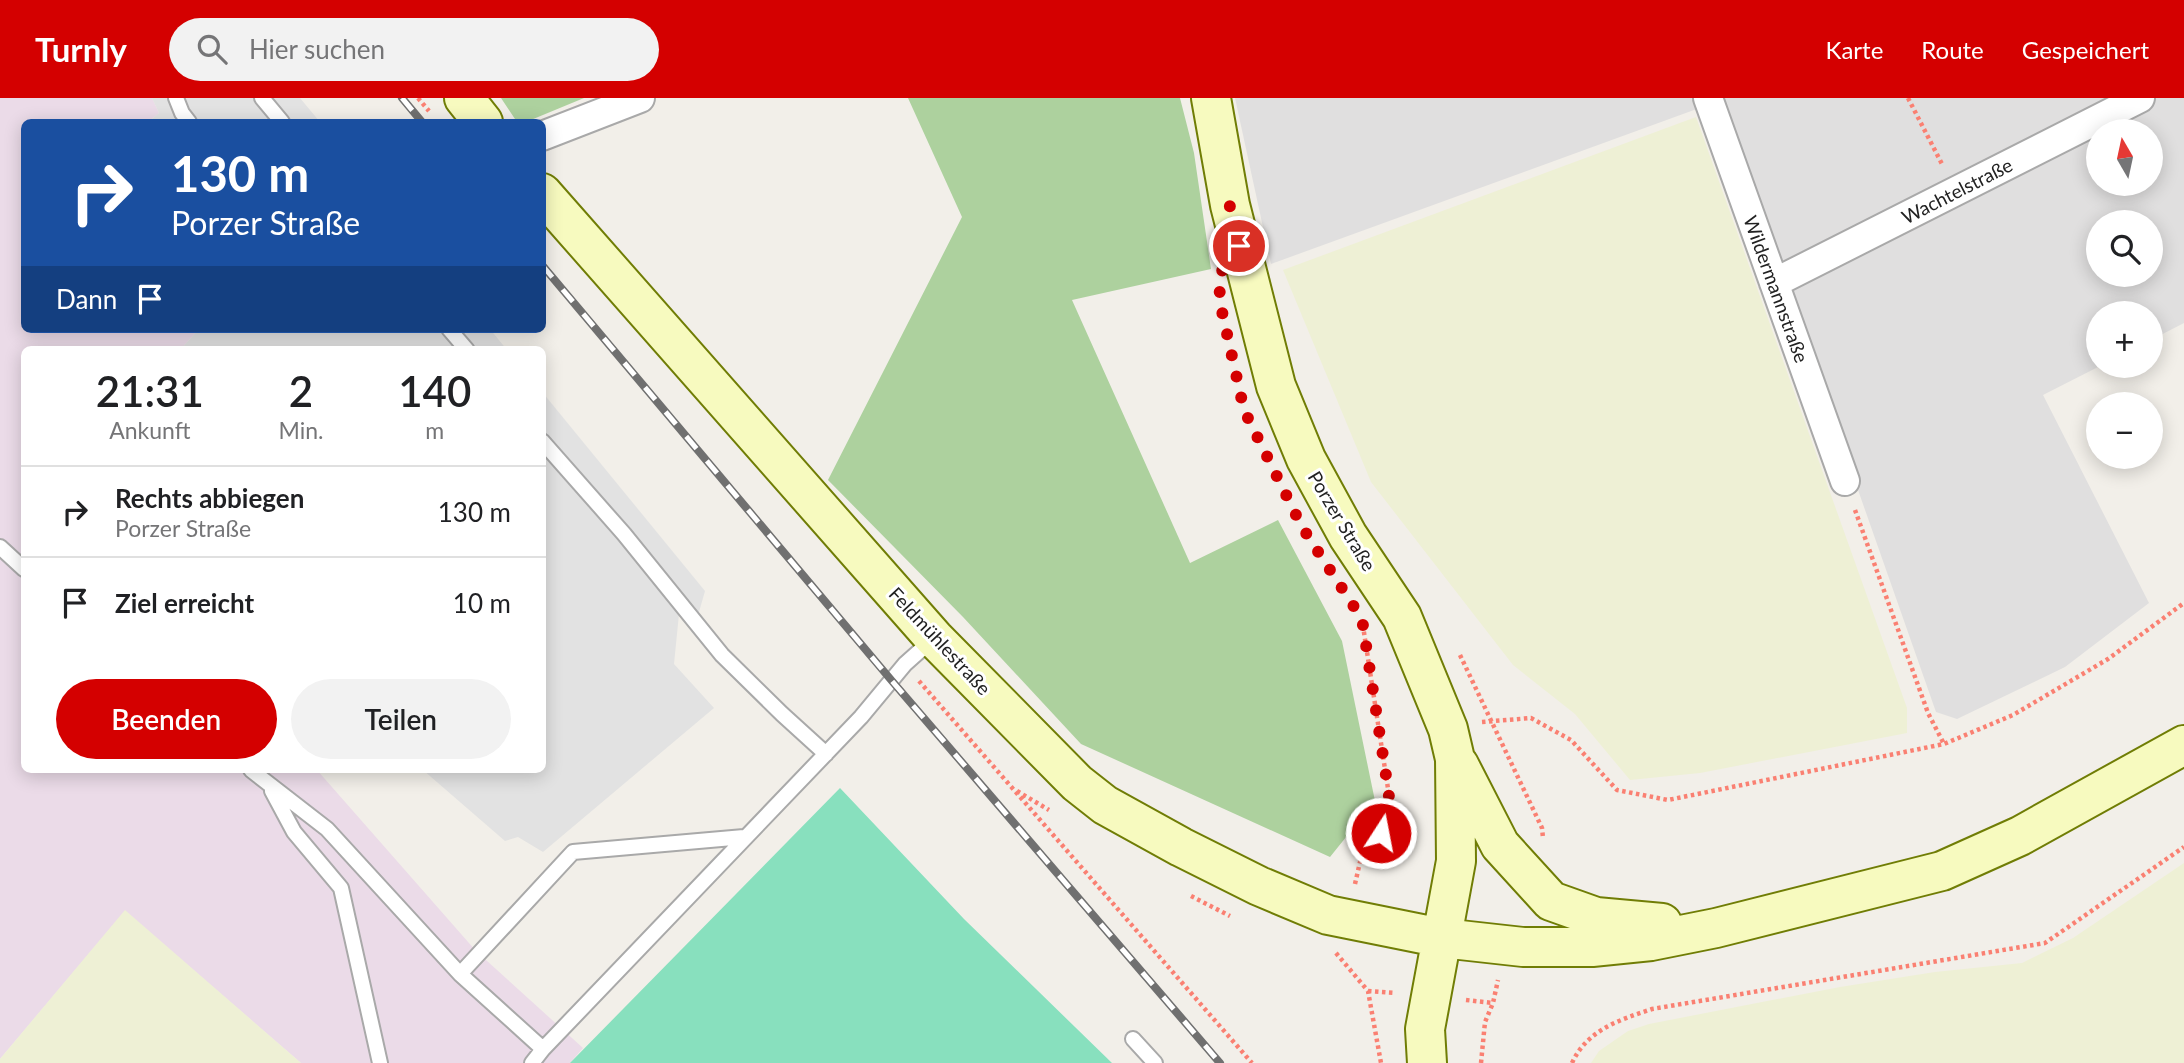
<!DOCTYPE html>
<html lang="de">
<head>
<meta charset="utf-8">
<style>
	:root { --surface:#fff; --page:#f2f2f2; --text:#202124; --muted:#757577; --line:#e0e0e0; --accent:#d40000 }
	body { margin:0; font-family:Lato,sans-serif; background:var(--page); color:var(--text); height:100vh; display:flex; flex-direction:column; font-size:26px; white-space:nowrap }
	* { box-sizing:border-box; margin:0 }
	p { font-size:23px; color:var(--muted) }
	.icon { flex:none; width:38px; height:38px; fill:none; stroke:currentColor; stroke-width:2; stroke-linecap:round; stroke-linejoin:round }
	.map { position:relative; flex:1; overflow:hidden }
	.details { position:absolute; left:21px; top:248px; width:525px; height:427px; display:flex; flex-direction:column; background:var(--surface); border-radius:10px; box-shadow:0 4px 18px #0003 }
	.details>* { flex:none }
	.hud { position:absolute; left:21px; top:21px; width:525px; height:214px; border-radius:10px; box-shadow:0 4px 18px #0003; background:#1a4fa0; color:#fff; overflow:hidden }
	.needle { width:46px; rotate:351deg }
	.tools { position:absolute; left:2086px; top:21px; display:grid; gap:14px }
	.tools a { display:grid; place-items:center; width:77px; height:77px; border-radius:50%; background:var(--surface); box-shadow:0 4px 18px #0003; font-size:35px }
	.pin { position:absolute; display:grid; place-items:center; width:60px; height:60px; color:#fff; margin:-30px; border:4px solid #fff; border-radius:50%; box-shadow:0 2px 7px #0007 }
	.me { position:absolute; width:77px; margin:-38px; rotate:11deg; stroke-linejoin:round; filter:drop-shadow(0 0 5px #0008) }
	.turn { display:flex; align-items:center; gap:24px; height:147px; padding:0 35px; font-size:32px }
	.turn .icon { width:91px; height:91px; stroke-width:2.5 }
	.turn b { display:block; font-size:49px; line-height:60px }
	.then { display:flex; align-items:center; height:66px; padding:0 35px; background:#0003; gap:14px; font-size:26px }
	.eta { display:flex; justify-content:space-evenly; align-items:center; height:119px; text-align:center }
	.eta b { font-size:42px; font-weight:600; line-height:49px }
	.button { display:flex; gap:14px; margin-top:auto; padding:14px 35px }
	.button a { flex:1; height:80px; border-radius:42px; background:var(--accent); color:#fff; font-size:28px; font-weight:600; line-height:80px; text-align:center }
	.button a+a { background:var(--page); color:var(--text) }
	ul { padding:0; list-style:none }
	li { display:flex; align-items:center; gap:21px; height:91px; padding:0 35px; border-top:2px solid var(--line) }
	li div { flex:1 }
	li b { display:block; font-size:26px }
	li em { font-style:normal }
	header { display:flex; align-items:center; gap:42px; box-sizing:border-box; height:98px; padding:0 35px; background:var(--accent); color:#fff }
	header strong { font-size:33px }
	nav { display:flex; gap:38px; margin-inline-start:auto; font-size:24px }
	.search { width:490px; height:63px; background:var(--page); display:flex; align-items:center; gap:18px; box-sizing:border-box; padding:0 24px; border-radius:38px; color:var(--muted); font-size:26px }
	.map>svg:first-child { display:block }
	.residential { fill:#e0dfdf; fill-rule:evenodd }
	.industrial { fill:#ebdbe8 }
	.farmland { fill:#eef0d5 }
	.forest { fill:#add19e }
	.pitch { fill:#88e0be }
	.parking { fill:#e2e2e2 }
	.lines { fill:none; stroke-linecap:round; stroke-linejoin:round }
	.lane-casing { stroke:#a9a9a9; stroke-width:18 }
	.street-casing { stroke:#a9a9a9; stroke-width:32 }
	.secondary-casing { stroke:#707d05; stroke-width:42 }
	.path { stroke:#fa8072; stroke-width:4.5; stroke-dasharray:3.5 3.5; stroke-linecap:butt }
	.lane { stroke:#fff; stroke-width:14 }
	.street { stroke:#fff; stroke-width:28 }
	.secondary { stroke:#f7fabf; stroke-width:38 }
	.rail-casing { stroke:#707070; stroke-width:8 }
	.rail { stroke:#fff; stroke-width:5; stroke-dasharray:16; stroke-linecap:butt }
	.route { stroke:#d40000; stroke-width:12; stroke-dasharray:0 21.6 }
	.labels { text-anchor:middle; stroke-width:6; stroke-linejoin:round; paint-order:stroke }
	.street-label { font-size:19px; fill:#222; stroke:#fff }
</style>
</head>
<body>
<header>
<strong>Turnly</strong>
<div class="search"><svg class="icon" aria-label="search" viewBox="0 0 24 24"><circle cx="10" cy="10" r="6"/><path d="M15 15l6 6"/></svg>Hier suchen</div>
<nav><a>Karte</a><a>Route</a><a>Gespeichert</a></nav>
</header>
<div class="map">
<svg width="2184" height="965" viewBox="0 0 2184 965">
	<rect width="100%" height="100%" fill="#f2efe9"/>
	<path class="residential" d="M1235,0H2184V225L2151,242V215H2098V268H2100L2043,297L2149,505L2065,569L1957,621L1936,614L1726,16L1694,12L1271,166ZM2098,33H2151V86H2098ZM2098,124H2151V177H2098Z"/>
	<path class="industrial" d="M0,0H152L159,15L148,24H24V231H199L180,252H24V672H317L476,853L583,950L570,965H301L125,813L0,961Z"/>
	<path class="farmland" d="M1696,19L1907,610V635L1700,675L1630,682L1575,616L1513,567L1371,384L1283,172Z
		M2184,765V965H1591L1599,953L1628,933L1649,926L1840,889L1935,874L2022,865L2073,840Z
		M125,812L301,965H0V961Z"/>
	<path class="forest" d="M501,0H584L526,24H517Z
		M908,0H1180L1194,55L1211,171L1072,202L1190,465L1278,422L1342,543L1375,703L1330,759L1081,646L963,519L828,382L962,119Z"/>
	<path class="pitch" d="M840,690L964,821L1112,965H570Z"/>
	<path class="parking" d="M152,0H300L320,24H148L159,15Z
		M199,231H490L507,252H180Z
		M543,295L705,493L699,514L687,523L679,516L674,566L714,610L543,754L518,739L505,743L423,672H542Z"/>
	<g class="lines">
		<g class="lane-casing">
			<path id="lane" d="M176,0L182,15L189,24
				M262,0L282,24
				M449,231L467,252
				M542,343L624,436L722,557L782,616L826,656
				M0,449L24,471
				M251,672L327,731L460,876L543,951L861,619L905,566L933,541
				M272,693L294,734L341,790L380,965
				M460,876L573,754L744,739
				M1133,941L1155,965
				M532,965L543,951"/>
		</g>
		<g class="street-casing">
			<path id="street" d="M1708,0L1845,383
				M542,38L640,0
				M1774,185L2140,0"/>
		</g>
		<g class="secondary-casing">
			<path id="secondary" d="M464,0L483,24
				M1211,0L1230,107L1276,288L1306,361L1348,438L1402,519L1448,631L1455,661L1456,763L1425,931L1427,965
				M542,95L934,540L1077,685L1105,707L1181,749L1259,788L1328,817L1442,840L1523,849H1592L1651,843L1716,830L1942,773L2020,738L2184,647
				M1459,667L1500,747L1551,803L1596,819L1662,825"/>
		</g>
		<path class="path" d="M418,0L429,13
			M1908,0L1943,68
			M2151,40L2158,53
			M1855,412L1928,615L1944,646
			M1460,557L1542,730L1543,740
			M919,583L1252,965
			M1482,624L1531,620L1571,642L1617,692L1668,702L1944,646L2013,617L2108,561L2184,505
			M1017,693L1049,712
			M1355,786L1360,764L1381,735L1389,697L1363,528
			M1191,798L1230,818
			M1336,855L1368,893L1381,965
			M1368,893L1395,895
			M1466,902L1493,905
			M1481,965L1485,924L1493,905L1498,882
			M1572,965C1587,932 1619,922 1652,911L2045,845L2184,749"/>
		<use href="#lane" class="lane"/>
		<use href="#street" class="street"/>
		<use href="#secondary" class="secondary"/>
		<g class="rail-casing">
			<path id="rail" d="M402,0L422,24
				M542,167L892,583L1220,965"/>
		</g>
		<use href="#rail" class="rail"/>
	</g>
	<g class="lines">
		<path class="route" d="M1239,148L1230,107L1219,200L1244,312L1302,429L1362,521L1389,697L1381,735"/>
	</g>
	<g class="labels">
		<g class="street-label">
			<text transform="translate(1957 93) rotate(-27)" y="7">Wachtelstraße</text>
			<text transform="translate(1776 191) rotate(70)" y="7">Wildermannstraße</text>
			<text transform="translate(1342 423) rotate(59)" y="7">Porzer Straße</text>
			<text transform="translate(940 543) rotate(47)" y="7">Feldmühlestraße</text>
		</g>
	</g>
</svg>
<div class="tools">
<a><svg class="needle" viewBox="-14 -14 28 28"><path d="M0-13l5 13h-10z" fill="#e53935"/><path d="M0 13l5-13h-10z" fill="#757577"/></svg></a>
<a><svg class="icon" aria-label="search" viewBox="0 0 24 24"><circle cx="10" cy="10" r="6"/><path d="M15 15l6 6"/></svg></a>
<a>+</a>
<a>−</a>
</div>
<div class="pin" style="left:1239px;top:148px;background:#d93025"><svg class="icon" aria-label="arrive" viewBox="0 0 24 24"><path d="M6 21V4h12l-3 4 3 4H6"/></svg></div>
<svg class="me" style="left:1381px;top:735px" viewBox="-20 -20 40 40"><circle r="17" fill="#d40000" stroke="#fff" stroke-width="3"/><path d="M0-11L8 9 0 5-8 9z" fill="#fff"/></svg>
<div class="hud">
<div class="turn"><svg class="icon" aria-label="right" viewBox="0 0 24 24"><path d="M7 20v-9h11M14 6l5 5-5 5"/></svg><div><b>130 m</b>Porzer Straße</div></div>
<div class="then">Dann<svg class="icon" aria-label="arrive" viewBox="0 0 24 24"><path d="M6 21V4h12l-3 4 3 4H6"/></svg></div>
</div>
<section class="details">
<div class="eta">
<div><b>21:31</b><p>Ankunft</p></div>
<div><b>2</b><p>Min.</p></div>
<div><b>140</b><p>m</p></div>
</div>
<ul>
<li><svg class="icon" aria-label="right" viewBox="0 0 24 24"><path d="M7 20v-9h11M14 6l5 5-5 5"/></svg><div><b>Rechts abbiegen</b><p>Porzer Straße</p></div><em>130 m</em></li>
<li><svg class="icon" aria-label="arrive" viewBox="0 0 24 24"><path d="M6 21V4h12l-3 4 3 4H6"/></svg><div><b>Ziel erreicht</b></div><em>10 m</em></li>
</ul>
<div class="button"><a>Beenden</a><a>Teilen</a></div>
</section>
</div>
</body>
</html>
